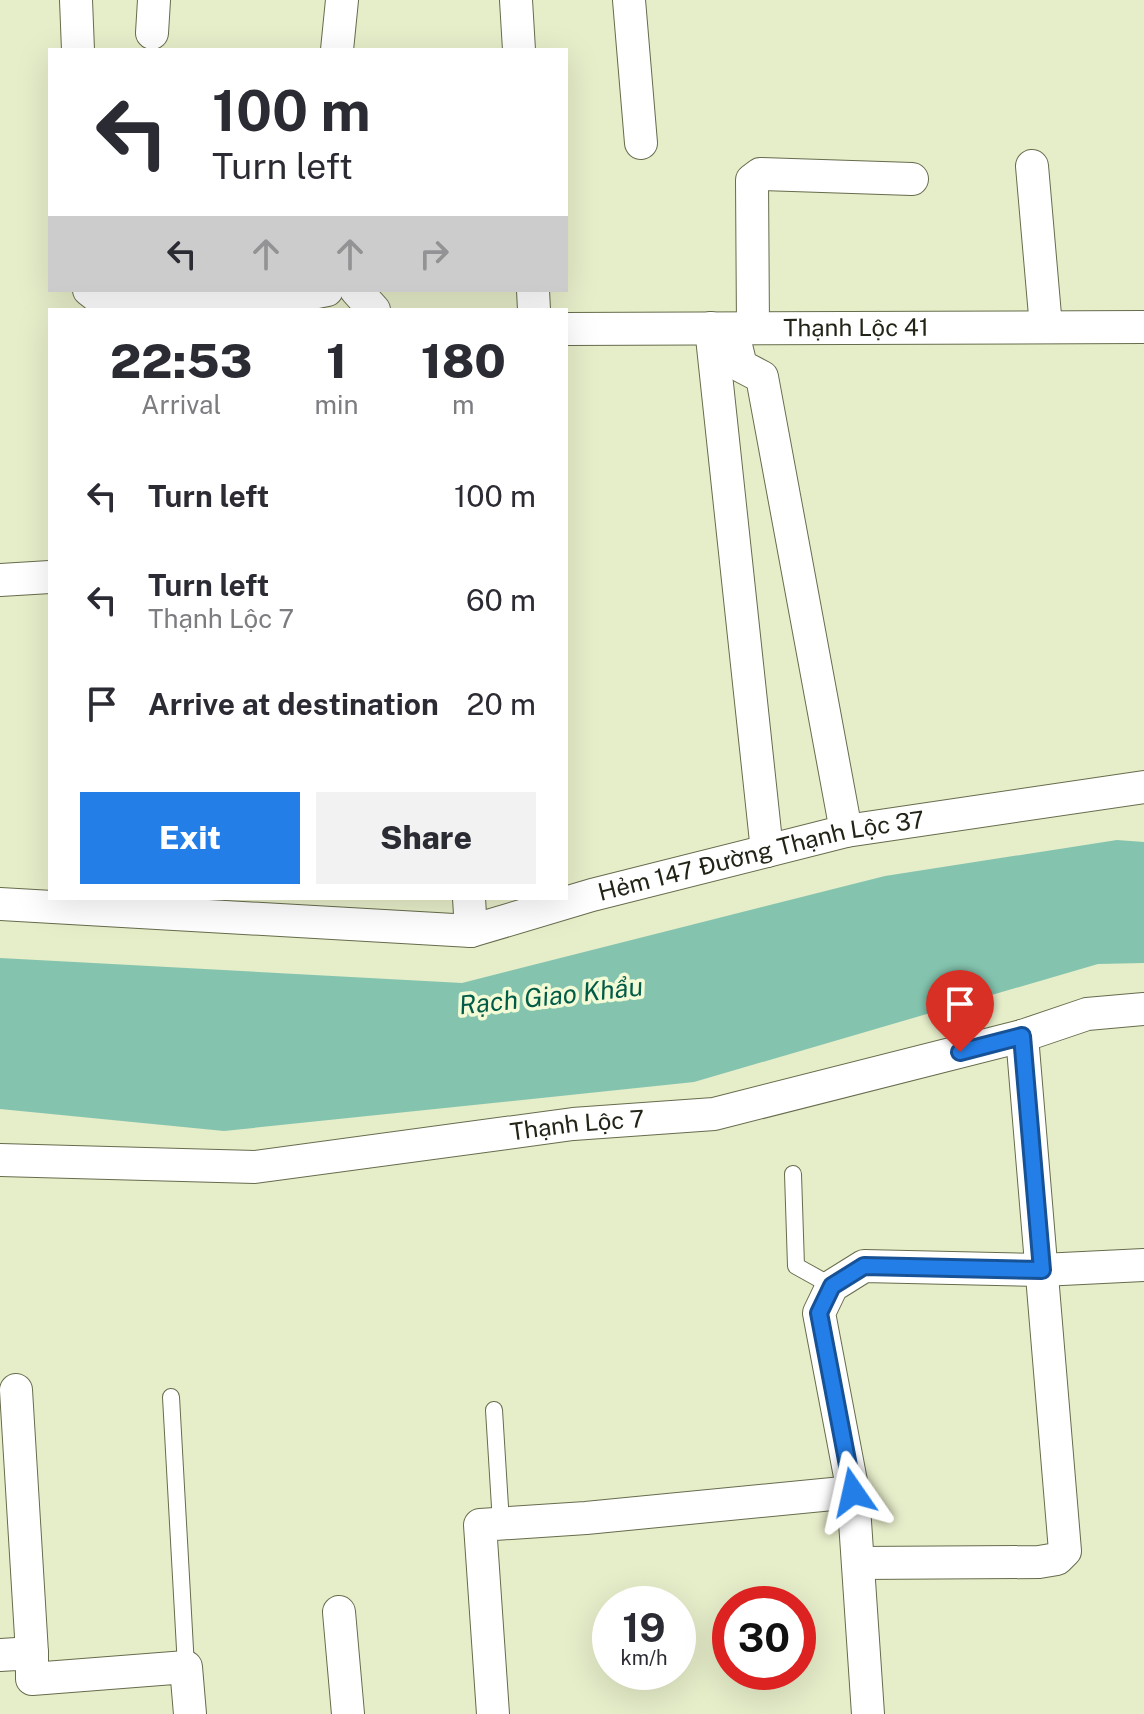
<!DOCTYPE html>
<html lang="en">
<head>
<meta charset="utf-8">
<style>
	:root { --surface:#fff; --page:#f2f2f3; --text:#2b2b33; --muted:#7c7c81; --accent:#237ee7 }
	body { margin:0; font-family:"Public Sans",sans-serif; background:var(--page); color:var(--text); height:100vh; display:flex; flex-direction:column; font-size:30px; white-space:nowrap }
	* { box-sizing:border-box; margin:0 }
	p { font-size:26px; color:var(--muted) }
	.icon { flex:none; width:44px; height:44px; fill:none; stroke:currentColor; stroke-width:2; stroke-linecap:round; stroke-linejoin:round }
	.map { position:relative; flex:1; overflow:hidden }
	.side { position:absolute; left:48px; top:308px; width:520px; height:592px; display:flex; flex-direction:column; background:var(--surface); border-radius:0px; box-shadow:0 8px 32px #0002 }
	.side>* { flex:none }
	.top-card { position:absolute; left:48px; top:48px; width:520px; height:244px; border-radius:0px; box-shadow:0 8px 32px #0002; background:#fff; color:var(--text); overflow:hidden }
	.speed { position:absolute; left:592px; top:1586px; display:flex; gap:16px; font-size:40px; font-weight:700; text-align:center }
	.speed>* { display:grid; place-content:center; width:104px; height:104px; border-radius:50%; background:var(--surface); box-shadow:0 8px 32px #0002; line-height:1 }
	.speed small { font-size:20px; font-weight:400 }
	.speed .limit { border:12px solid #d22; background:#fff; color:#111 }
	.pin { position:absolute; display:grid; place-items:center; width:68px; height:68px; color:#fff; margin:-82px -34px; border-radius:50% 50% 50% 0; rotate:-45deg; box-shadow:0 0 8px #0007 }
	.pin .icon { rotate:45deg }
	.me { position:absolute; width:88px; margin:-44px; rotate:349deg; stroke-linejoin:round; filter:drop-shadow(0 0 6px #0008) }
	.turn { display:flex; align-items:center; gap:28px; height:168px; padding:0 32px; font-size:36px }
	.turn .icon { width:104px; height:104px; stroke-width:2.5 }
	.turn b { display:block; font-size:56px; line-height:68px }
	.lanes { display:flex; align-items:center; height:76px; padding:0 32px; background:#0003; justify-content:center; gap:40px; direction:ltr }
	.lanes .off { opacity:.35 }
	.eta { display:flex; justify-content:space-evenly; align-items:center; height:136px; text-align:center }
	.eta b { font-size:48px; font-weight:800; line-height:56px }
	.button { display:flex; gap:16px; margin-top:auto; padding:16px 32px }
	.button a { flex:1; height:92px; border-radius:0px; background:var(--accent); color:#fff; font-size:32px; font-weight:800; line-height:92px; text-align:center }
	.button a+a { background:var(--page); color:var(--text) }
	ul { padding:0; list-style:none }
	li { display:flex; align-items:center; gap:24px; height:104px; padding:0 32px }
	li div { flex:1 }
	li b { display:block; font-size:30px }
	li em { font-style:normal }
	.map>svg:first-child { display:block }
	.water { fill:#84c4af }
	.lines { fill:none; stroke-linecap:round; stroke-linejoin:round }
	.service-casing { stroke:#666c4c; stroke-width:18 }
	.minor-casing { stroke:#666c4c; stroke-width:34 }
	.service { stroke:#fff; stroke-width:16 }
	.minor { stroke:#fff; stroke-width:32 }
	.route-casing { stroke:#175296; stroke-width:20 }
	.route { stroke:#237ee7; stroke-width:14 }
	.labels { text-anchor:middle; stroke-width:7; stroke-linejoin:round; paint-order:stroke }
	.street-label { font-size:24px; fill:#212416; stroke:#f3fad6 }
	.water-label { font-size:26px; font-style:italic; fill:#005b47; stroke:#f3fad6 }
</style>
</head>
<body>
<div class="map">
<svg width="1144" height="1714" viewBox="0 0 1144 1714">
	<rect width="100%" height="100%" fill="#e6edc9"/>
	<path class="water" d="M1117,840L1144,842V963L1098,964L694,1082L224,1131L0,1109V958L462,983L885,876Z"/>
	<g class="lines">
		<g class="service-casing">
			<path id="service" d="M793,1174L796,1266L832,1286
				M171,1397L186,1667
				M494,1410L501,1523"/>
		</g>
		<g class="minor-casing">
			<g id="minor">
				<path d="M76,0L78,50"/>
				<path d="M516,0L519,50"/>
				<path d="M629,0L641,143"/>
				<path d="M152,33L154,0"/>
				<path d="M337,50L342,0"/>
				<path d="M1032,166L1046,327"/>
				<path d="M89,290L103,301L129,302L312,293L327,290"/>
				<path d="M356,290L374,310"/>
				<path d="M533,290L534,310"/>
				<path d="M711,328L767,851"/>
				<path d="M753,328L752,180L760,174L912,179"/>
				<path id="s1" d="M566,329L1144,327"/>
				<path d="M732,329L741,366L762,377L846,831"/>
				<path d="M0,580L50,577"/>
				<path d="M469,898L471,931"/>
				<path id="s2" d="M0,904L471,931L592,895L846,831L1144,787"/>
				<path id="s3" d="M0,1160L255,1167L573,1124L714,1114L1022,1036L1087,1014L1144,1009"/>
				<path d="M16,1390L32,1653"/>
				<path d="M858,1563L1039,1562L1057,1559L1065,1551L1022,1036"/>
				<path d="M339,1612L348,1714"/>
				<path d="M0,1655L32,1653V1679L186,1667L190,1714"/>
				<path d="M493,1714L480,1525L586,1518L853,1492"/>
				<path d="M868,1714L853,1492L819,1313L832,1286L864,1266L1042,1270L1144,1265"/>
			</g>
		</g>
		<use href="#service" class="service"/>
		<use href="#minor" class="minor"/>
	</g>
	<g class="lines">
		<g class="route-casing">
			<path id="route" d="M853,1492L819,1313L832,1286L864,1266L1042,1270L1022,1036L960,1052"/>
		</g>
		<use href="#route" class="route"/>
	</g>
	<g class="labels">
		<g class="street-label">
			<text dy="8" stroke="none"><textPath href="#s1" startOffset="290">Thạnh Lộc 41</textPath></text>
			<text dy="8" stroke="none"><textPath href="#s2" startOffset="772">Hẻm 147 Đường Thạnh Lộc 37</textPath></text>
			<text dy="8" stroke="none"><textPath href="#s3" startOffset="580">Thạnh Lộc 7</textPath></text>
		</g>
		<g class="water-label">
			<text transform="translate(551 996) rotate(-6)" y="9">Rạch Giao Khẩu</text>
		</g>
	</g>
</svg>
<div class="speed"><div>19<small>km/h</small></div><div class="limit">30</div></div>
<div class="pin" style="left:960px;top:1052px;background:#d93025"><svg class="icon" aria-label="arrive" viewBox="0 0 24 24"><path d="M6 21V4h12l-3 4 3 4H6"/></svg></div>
<svg class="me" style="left:853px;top:1492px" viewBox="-20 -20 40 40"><path d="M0-17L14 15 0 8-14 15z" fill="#237ee7" stroke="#fff" stroke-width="4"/></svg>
<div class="top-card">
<div class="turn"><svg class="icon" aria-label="left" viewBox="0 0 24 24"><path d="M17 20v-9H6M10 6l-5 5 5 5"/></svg><div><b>100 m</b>Turn left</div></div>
<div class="lanes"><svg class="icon" aria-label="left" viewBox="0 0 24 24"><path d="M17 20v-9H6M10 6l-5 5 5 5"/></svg><svg class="icon off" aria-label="ahead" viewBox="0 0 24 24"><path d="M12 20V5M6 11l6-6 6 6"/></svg><svg class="icon off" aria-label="ahead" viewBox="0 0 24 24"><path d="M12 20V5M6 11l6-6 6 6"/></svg><svg class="icon off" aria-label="right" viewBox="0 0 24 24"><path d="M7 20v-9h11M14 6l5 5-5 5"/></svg></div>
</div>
<section class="side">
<div class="eta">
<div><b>22:53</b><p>Arrival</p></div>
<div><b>1</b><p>min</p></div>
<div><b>180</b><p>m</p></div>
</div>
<ul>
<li><svg class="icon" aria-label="left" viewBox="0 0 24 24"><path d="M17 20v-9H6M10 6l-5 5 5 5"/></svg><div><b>Turn left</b></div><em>100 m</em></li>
<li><svg class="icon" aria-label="left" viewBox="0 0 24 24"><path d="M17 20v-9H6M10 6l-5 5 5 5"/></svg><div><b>Turn left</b><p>Thạnh Lộc 7</p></div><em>60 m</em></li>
<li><svg class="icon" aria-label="arrive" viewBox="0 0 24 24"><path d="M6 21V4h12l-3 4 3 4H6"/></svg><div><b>Arrive at destination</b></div><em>20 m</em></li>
</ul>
<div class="button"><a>Exit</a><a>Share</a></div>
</section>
</div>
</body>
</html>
